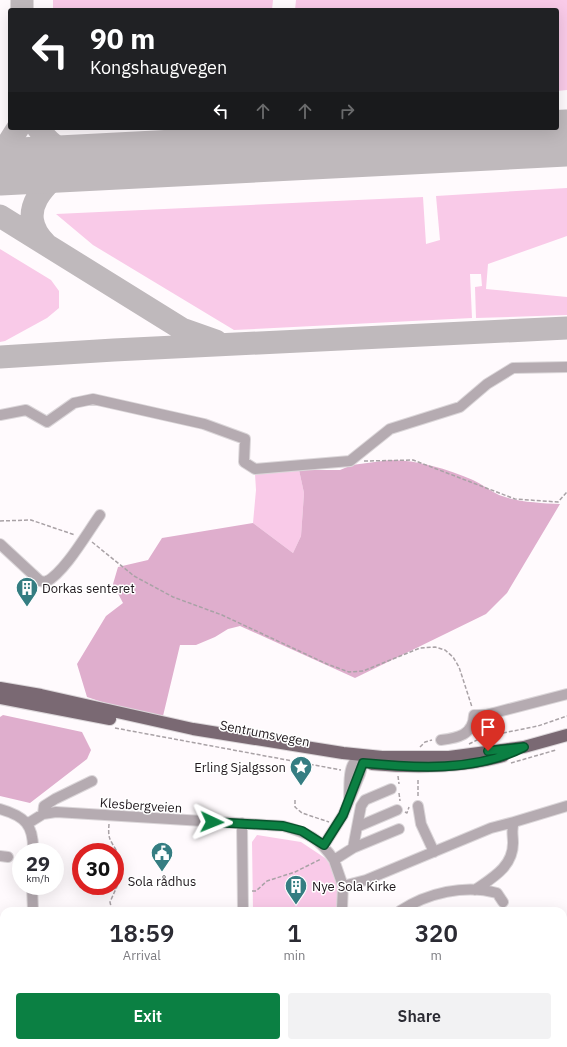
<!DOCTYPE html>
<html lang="en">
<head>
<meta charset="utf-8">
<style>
	:root { --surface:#fff; --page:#f2f2f3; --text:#2b2b33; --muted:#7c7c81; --accent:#0b8043 }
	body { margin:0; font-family:"IBM Plex Sans",sans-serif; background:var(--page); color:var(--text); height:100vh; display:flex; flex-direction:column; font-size:15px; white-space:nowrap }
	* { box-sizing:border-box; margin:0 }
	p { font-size:13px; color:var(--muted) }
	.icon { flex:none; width:22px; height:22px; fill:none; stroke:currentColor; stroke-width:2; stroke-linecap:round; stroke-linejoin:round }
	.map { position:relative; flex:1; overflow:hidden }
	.details { position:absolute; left:0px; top:907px; width:567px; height:140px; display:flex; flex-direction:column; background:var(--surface); border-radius:12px 12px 0 0; box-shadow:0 4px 16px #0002 }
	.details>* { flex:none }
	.banner { position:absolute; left:8px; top:8px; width:551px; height:122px; border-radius:4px; box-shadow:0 4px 16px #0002; background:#202124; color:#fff; overflow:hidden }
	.speed { position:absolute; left:12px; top:843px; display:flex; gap:8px; font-size:20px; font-weight:700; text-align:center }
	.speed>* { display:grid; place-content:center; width:52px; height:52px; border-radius:50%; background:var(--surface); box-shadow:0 4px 16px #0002; line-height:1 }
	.speed small { font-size:10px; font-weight:400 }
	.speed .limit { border:6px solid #d22; background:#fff; color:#111 }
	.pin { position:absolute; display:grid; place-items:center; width:34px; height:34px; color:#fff; margin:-41px -17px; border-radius:50% 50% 50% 0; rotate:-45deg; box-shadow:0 0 4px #0007 }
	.pin .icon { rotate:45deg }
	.me { position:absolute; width:44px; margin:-22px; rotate:92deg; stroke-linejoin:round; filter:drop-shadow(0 0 3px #0008) }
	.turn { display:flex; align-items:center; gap:14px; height:84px; padding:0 16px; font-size:18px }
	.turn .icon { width:52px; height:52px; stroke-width:2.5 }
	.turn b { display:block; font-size:28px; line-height:34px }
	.lanes { display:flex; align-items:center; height:38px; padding:0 16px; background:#0003; justify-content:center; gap:20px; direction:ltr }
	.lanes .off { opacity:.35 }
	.eta { display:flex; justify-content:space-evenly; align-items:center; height:68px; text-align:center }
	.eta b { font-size:24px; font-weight:600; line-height:28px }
	.button { display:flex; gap:8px; margin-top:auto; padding:8px 16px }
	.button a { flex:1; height:46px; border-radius:4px; background:var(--accent); color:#fff; font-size:16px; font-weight:600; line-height:46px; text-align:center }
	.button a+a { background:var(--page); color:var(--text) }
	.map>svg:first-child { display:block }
	.green { fill:#f9cae8 }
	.forest { fill:#dfaecd }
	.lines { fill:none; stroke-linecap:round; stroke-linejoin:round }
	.taxiway { stroke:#bfb9bc; stroke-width:23 }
	.runway { stroke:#bfb9bc; stroke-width:57 }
	.minor-casing { stroke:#dbd6d9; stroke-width:12 }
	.major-casing { stroke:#dbd6d9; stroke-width:14 }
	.path { stroke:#a9a2a6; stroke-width:1.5; stroke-dasharray:4 2; stroke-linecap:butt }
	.minor { stroke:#b5abb1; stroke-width:10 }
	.major { stroke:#7a6973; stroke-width:12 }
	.route-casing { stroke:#07532c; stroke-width:10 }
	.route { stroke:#0b8043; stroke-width:7 }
	.labels { text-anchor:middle; stroke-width:3; stroke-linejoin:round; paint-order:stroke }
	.poi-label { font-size:13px; fill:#1f171c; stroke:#fff; text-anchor:start }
	.street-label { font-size:13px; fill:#1f171c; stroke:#fff }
</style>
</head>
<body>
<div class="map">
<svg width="567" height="1047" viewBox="0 0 567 1047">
	<rect width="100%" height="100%" fill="#fffafd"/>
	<path class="green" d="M53,0H273L272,10H53Z
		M296,0H567V90L557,91V10H295Z
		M567,188V236L488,264L486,289L567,297V315L476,318L475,287L482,286L481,274H470L472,318L234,330L93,245L56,214L423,197L426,244L440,240L436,196Z
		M0,249L51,280L59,291V308L47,318L5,341L0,342Z
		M299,470L304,493L301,536L293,553L253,523L256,490L255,474Z
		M257,835L301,842L325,858L336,872L340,887V911H253L252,842Z"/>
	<path class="forest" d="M390,460C418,460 447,469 473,480C482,484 490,491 499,495C517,502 540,503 560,504L507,593L486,614L355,678L240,626L228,629L215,637L196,645H180L163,716L123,709L87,697L77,664L106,616L123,603L113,584L118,567L148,560L162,538L253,523L293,553L301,536L304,493L299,470H340L352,465Z
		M3,715L82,732L91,750L87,759L30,803L0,796V717Z"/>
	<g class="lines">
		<path class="taxiway" d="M22,0V10
			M38,128C52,148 74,161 98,162
			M0,151L9,142L18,128
			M0,216L182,329L216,341
			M45,243C14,211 45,182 74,164
			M0,357L114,350L567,328"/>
		<path class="runway" d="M0,167L567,138"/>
		<g class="minor-casing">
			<path id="minor" d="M0,415L26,410L47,422L74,403L93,399L204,424L245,439L244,462L255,469L350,461L390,429L460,407L487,384L513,368L567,367
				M0,544L40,581L46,582C65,572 87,533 100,515
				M441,740C458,738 473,735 474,715H486L567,694
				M418,806L421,824L434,852
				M0,809C25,816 34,825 33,852
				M43,814L44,806L55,799L92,781
				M242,823L243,911
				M27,824L43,814L56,812L283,826C308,833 319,838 334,860L353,848L399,829
				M357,827L397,810
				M324,845L343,815L360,774L363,763L359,755C347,768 350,782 349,799
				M353,848L361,806L365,800L391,789
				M0,856L8,857
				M334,860L343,886L342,909L343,911
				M32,886L33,911
				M343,886L366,880L491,828L514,822
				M475,890C492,878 513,867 513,843C513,835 511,829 514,822L567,806
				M400,911C427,893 465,884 497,893L503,902
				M0,925H4
				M563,954L567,940
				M0,993L4,994
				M563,1001L567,1002
				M252,1043V1047
				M468,1043L481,1047
				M39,1044L43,1043
				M194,1046L195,1047
				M422,1047L424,1043
				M539,1047L540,1043"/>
		</g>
		<g class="major-casing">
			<path id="major" d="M0,688L41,695L193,729L343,753L382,757H449L524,747L567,735
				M0,698L110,719
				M372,764C416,768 460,768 503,756"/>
		</g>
		<path class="path" d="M364,461L413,460L515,499L558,502L567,492
			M0,521L31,520L75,535
			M92,542L134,576L173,597L222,615L327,664L349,672L363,671L420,648L435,647L445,650L453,657L459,667L472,707
			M115,728L341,770
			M469,744L483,737L538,726L567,716
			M420,747L425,742L432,740
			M511,763L556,750
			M398,776L399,784
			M418,780V796
			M399,793L400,801
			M295,800V807L302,813L329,822
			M405,812L407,813L409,807
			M109,824C108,838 109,838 116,850L115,855
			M113,886L116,890
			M252,891H256L267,881L295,872L321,859
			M112,911L110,902L118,884L115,871
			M375,1047L377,1043"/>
		<use href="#minor" class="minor"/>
		<use href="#major" class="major"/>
	</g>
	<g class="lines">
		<g class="route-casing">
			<path id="route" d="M212,822L283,826L302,831L324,845L343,815L363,763C415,768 476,772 524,747L488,751"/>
		</g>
		<use href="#route" class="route"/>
	</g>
	<defs>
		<g id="building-pin" transform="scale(1.15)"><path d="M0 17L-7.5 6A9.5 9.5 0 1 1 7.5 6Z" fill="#357d82" stroke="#fff"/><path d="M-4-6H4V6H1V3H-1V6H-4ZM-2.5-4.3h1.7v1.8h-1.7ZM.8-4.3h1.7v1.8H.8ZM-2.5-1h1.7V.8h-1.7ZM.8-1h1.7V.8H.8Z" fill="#fff"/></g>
		<g id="sight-pin" transform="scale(1.15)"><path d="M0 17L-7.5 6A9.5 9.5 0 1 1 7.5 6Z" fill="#357d82" stroke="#fff"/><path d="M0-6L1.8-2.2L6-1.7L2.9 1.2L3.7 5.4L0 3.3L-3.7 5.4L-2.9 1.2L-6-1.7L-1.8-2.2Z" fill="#fff"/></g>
		<g id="civic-pin" transform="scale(1.15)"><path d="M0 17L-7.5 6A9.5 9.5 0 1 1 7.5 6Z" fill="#357d82" stroke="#fff"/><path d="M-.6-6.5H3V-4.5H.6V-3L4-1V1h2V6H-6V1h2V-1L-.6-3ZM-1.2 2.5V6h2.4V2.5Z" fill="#fff"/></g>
	</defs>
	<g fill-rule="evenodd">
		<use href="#building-pin" x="27" y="588"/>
		<use href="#sight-pin" x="301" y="767"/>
		<use href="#civic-pin" x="162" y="853"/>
		<use href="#building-pin" x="296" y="886"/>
	</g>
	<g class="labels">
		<g class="poi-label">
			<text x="42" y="593">Dorkas senteret</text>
			<text x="286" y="772" text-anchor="end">Erling Sjalgsson</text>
			<text x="162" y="886" text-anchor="middle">Sola rådhus</text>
			<text x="312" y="891">Nye Sola Kirke</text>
		</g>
		<g class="street-label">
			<text transform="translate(265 733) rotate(11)" y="5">Sentrumsvegen</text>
			<text transform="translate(141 805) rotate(4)" y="5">Klesbergveien</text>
		</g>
	</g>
</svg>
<div class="speed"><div>29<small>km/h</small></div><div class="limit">30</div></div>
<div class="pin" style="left:488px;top:751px;background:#d93025"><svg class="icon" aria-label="arrive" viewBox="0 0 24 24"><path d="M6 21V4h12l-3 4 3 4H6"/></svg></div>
<svg class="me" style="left:212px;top:822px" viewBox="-20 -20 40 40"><path d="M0-17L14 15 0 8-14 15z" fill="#0b8043" stroke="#fff" stroke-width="4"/></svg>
<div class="banner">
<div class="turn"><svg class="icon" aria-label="left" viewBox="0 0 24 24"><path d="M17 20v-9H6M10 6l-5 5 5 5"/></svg><div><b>90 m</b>Kongshaugvegen</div></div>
<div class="lanes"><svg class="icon" aria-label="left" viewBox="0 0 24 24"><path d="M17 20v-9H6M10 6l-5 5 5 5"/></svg><svg class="icon off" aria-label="ahead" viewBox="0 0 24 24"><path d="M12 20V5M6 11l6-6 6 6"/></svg><svg class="icon off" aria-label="ahead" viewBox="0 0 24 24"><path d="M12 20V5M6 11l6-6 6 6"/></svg><svg class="icon off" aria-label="right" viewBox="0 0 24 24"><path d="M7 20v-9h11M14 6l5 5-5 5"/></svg></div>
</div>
<section class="details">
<div class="eta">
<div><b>18:59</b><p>Arrival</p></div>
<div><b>1</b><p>min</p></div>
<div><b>320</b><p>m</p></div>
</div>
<div class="button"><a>Exit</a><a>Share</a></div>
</section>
</div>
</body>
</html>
